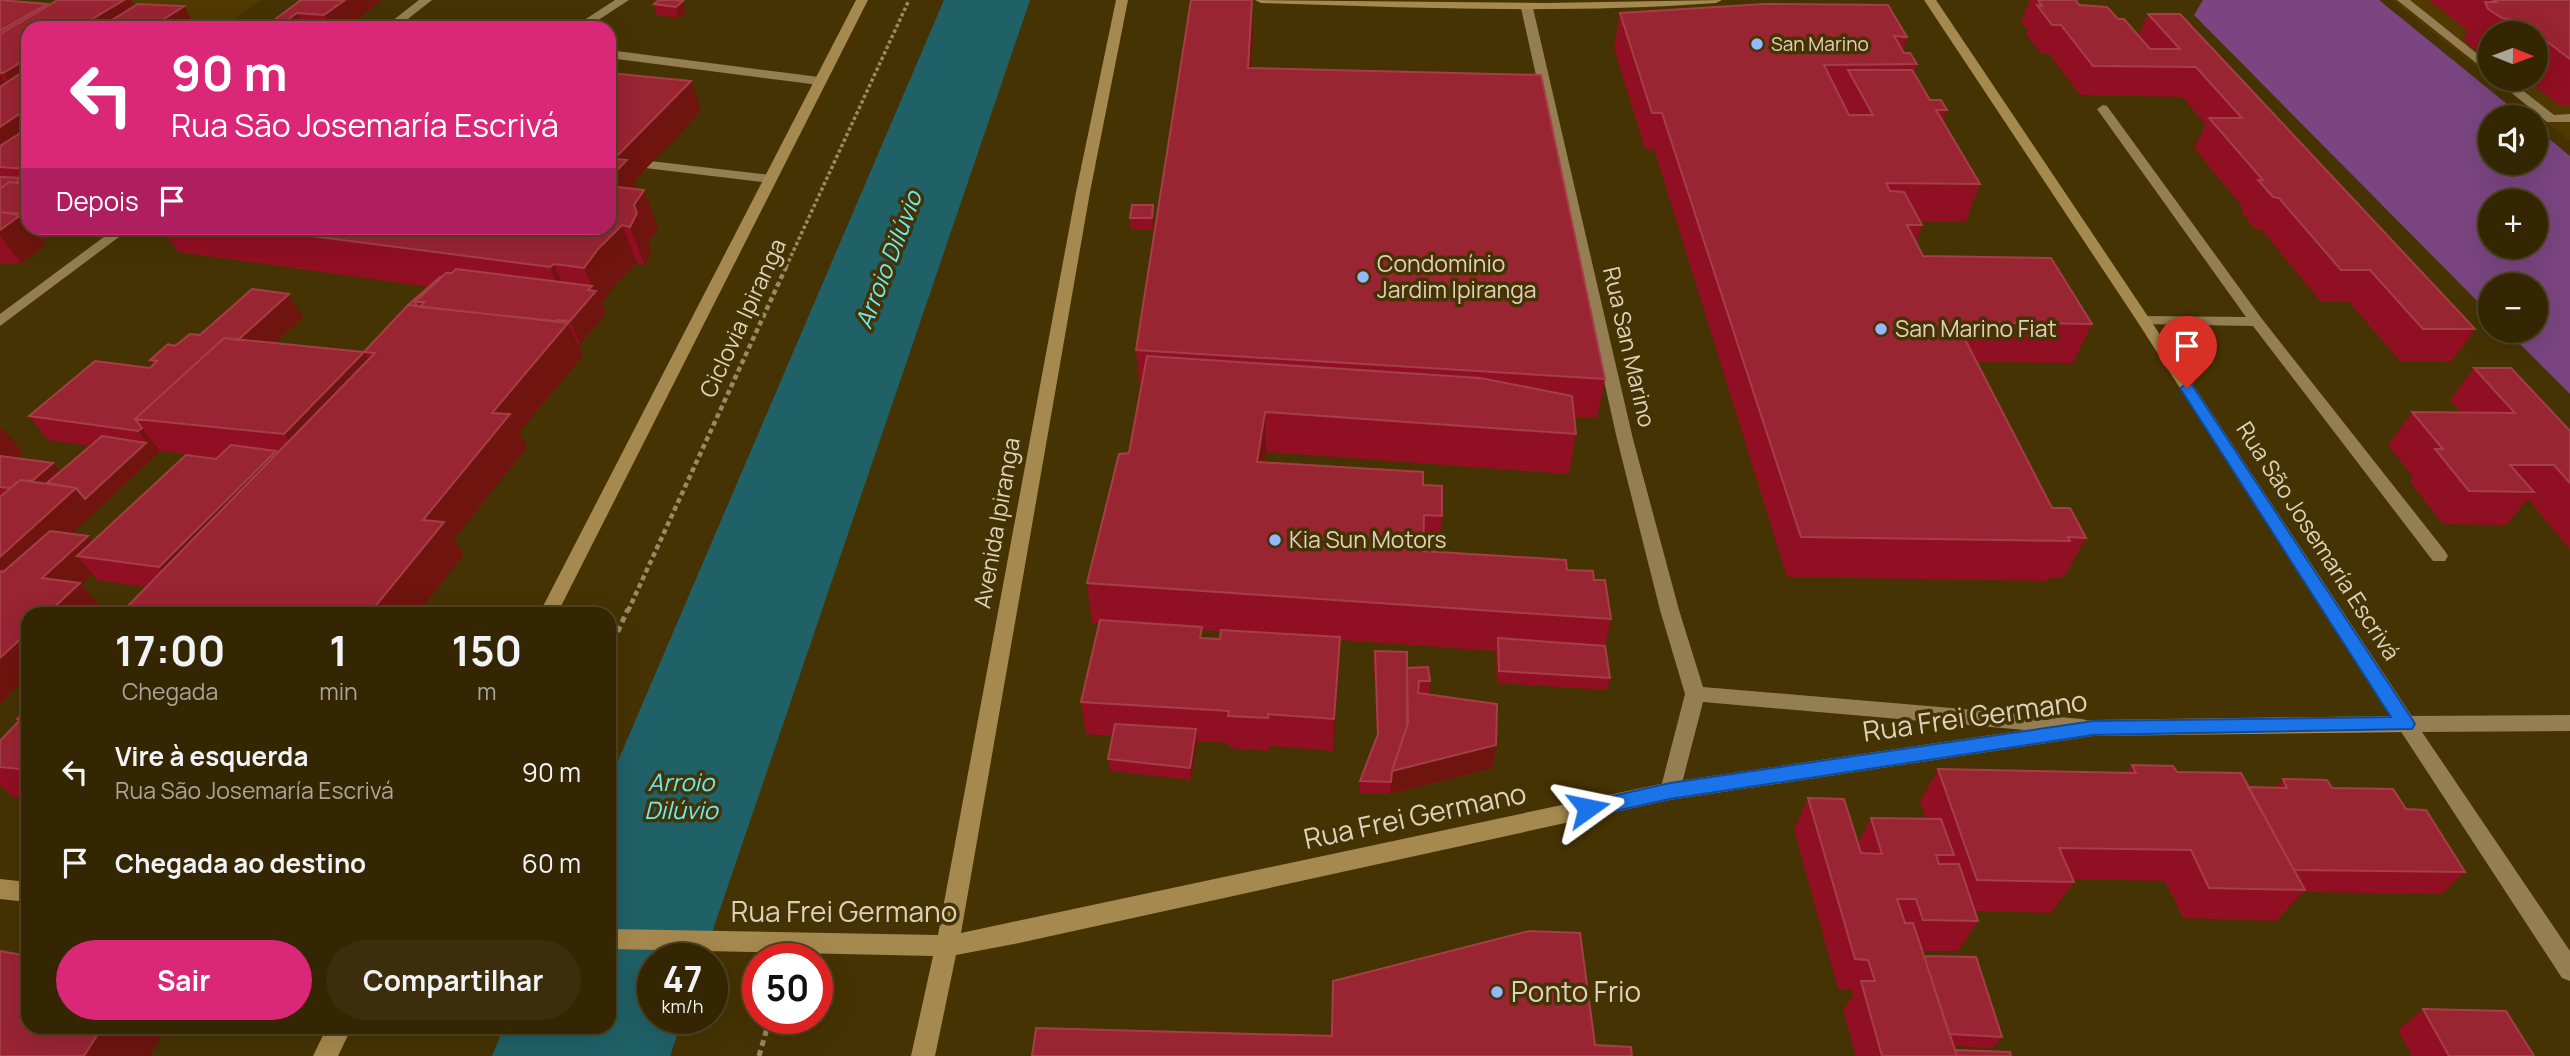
<!DOCTYPE html>
<html lang="pt">
<head>
<meta charset="utf-8">
<style>
	:root { --surface:#342602; --page:#3c2e0c; --text:#f1f3f6; --muted:#a9a599; --line:#4e4324; --accent:#db2777 }
	body { margin:0; font-family:Manrope,sans-serif; background:var(--page); color:var(--text); height:100vh; display:flex; flex-direction:column; font-size:26px; white-space:nowrap }
	* { box-sizing:border-box; margin:0 }
	p { font-size:23px; color:var(--muted) }
	.icon { flex:none; width:38px; height:38px; fill:none; stroke:currentColor; stroke-width:2; stroke-linecap:round; stroke-linejoin:round }
	.map { position:relative; flex:1; overflow:hidden }
	.panel { position:absolute; left:21px; top:607px; width:595px; height:427px; display:flex; flex-direction:column; background:var(--surface); border-radius:21px; box-shadow:0 7px 28px #0002,0 0 0 2px var(--line) }
	.panel>* { flex:none }
	.hud { position:absolute; left:21px; top:21px; width:595px; height:214px; border-radius:21px; box-shadow:0 7px 28px #0002,0 0 0 2px var(--line); background:#db2777; color:#fff; overflow:hidden }
	.needle { width:46px; rotate:91deg }
	.buttons { position:absolute; left:2478px; top:21px; display:grid; gap:14px }
	.buttons a { display:grid; place-items:center; width:70px; height:70px; border-radius:50%; background:var(--surface); box-shadow:0 7px 28px #0002,0 0 0 2px var(--line); font-size:35px }
	.speed { position:absolute; left:637px; top:943px; display:flex; gap:14px; font-size:35px; font-weight:700; text-align:center }
	.speed>* { display:grid; place-content:center; width:91px; height:91px; border-radius:50%; background:var(--surface); box-shadow:0 7px 28px #0002,0 0 0 2px var(--line); line-height:1 }
	.speed small { font-size:18px; font-weight:400 }
	.speed .limit { border:10px solid #d22; background:#fff; color:#111 }
	.pin { position:absolute; display:grid; place-items:center; width:60px; height:60px; color:#fff; margin:-72px -30px; border-radius:50% 50% 50% 0; rotate:-45deg; box-shadow:0 0 7px #0007 }
	.pin .icon { rotate:45deg }
	.me { position:absolute; width:77px; margin:-38px; rotate:78deg; stroke-linejoin:round; filter:drop-shadow(0 0 5px #0008) }
	.turn { display:flex; align-items:center; gap:24px; height:147px; padding:0 35px; font-size:32px }
	.turn .icon { width:91px; height:91px; stroke-width:2.5 }
	.turn b { display:block; font-size:49px; line-height:60px }
	.then { display:flex; align-items:center; height:66px; padding:0 35px; background:#0003; gap:14px; font-size:26px }
	.eta { display:flex; justify-content:space-evenly; align-items:center; height:119px; text-align:center }
	.eta b { font-size:42px; font-weight:700; line-height:49px }
	.primary-button { display:flex; gap:14px; margin-top:auto; padding:14px 35px }
	.primary-button a { flex:1; height:80px; border-radius:42px; background:var(--accent); color:#fff; font-size:28px; font-weight:700; line-height:80px; text-align:center }
	.primary-button a+a { background:var(--page); color:var(--text) }
	ul { padding:0; list-style:none }
	li { display:flex; align-items:center; gap:21px; height:91px; padding:0 35px }
	li div { flex:1 }
	li b { display:block; font-size:26px }
	li em { font-style:normal }
	.map>svg:first-child { display:block }
	.built { fill:#513a00 }
	.green { fill:#7a4580; fill-rule:evenodd }
	.water { fill:#1f6167 }
	.lines { fill:none; stroke-linecap:round; stroke-linejoin:round }
	.path-far2 { stroke:#988967; stroke-width:3.5; stroke-dasharray:3.5 2.5; stroke-linecap:butt }
	.path-far1 { stroke:#988967; stroke-width:4.5; stroke-dasharray:5 3.5; stroke-linecap:butt }
	.path { stroke:#988967; stroke-width:5; stroke-dasharray:6 4.5; stroke-linecap:butt }
	.minor { fill:#947e52; fill-rule:evenodd }
	.major { fill:#a6894e; fill-rule:evenodd }
	.wall { fill:#910f22; fill-rule:evenodd }
	.shaded-wall { fill:#6f140e }
	.building { fill:#992432; stroke:#a43f48; stroke-width:2 }
	.route { fill:#1a73e8; stroke:#114b97; stroke-width:2 }
	.poi-dot { fill:#94b7fd; stroke:#463303; stroke-width:2.5 }
	.labels { text-anchor:middle; stroke-width:7; stroke-linejoin:round; paint-order:stroke }
	.far-poi-label { font-size:19px; fill:#ddd2bb; stroke:#463303; text-anchor:start }
	.poi-label { font-size:23px; fill:#ddd2bb; stroke:#463303; text-anchor:start }
	.street-label { font-size:23px; fill:#ddd2bb; stroke:#463303 }
	.water-label { font-size:24px; font-style:italic; fill:#68ecf8; stroke:#463303 }
	.near-street-label { font-size:28px; fill:#ddd2bb; stroke:#463303 }
	.near-poi-label { font-size:28px; fill:#ddd2bb; stroke:#463303; text-anchor:start }
</style>
</head>
<body>
<div class="map">
<svg width="2570" height="1056" viewBox="0 0 2570 1056">
	<rect width="100%" height="100%" fill="#463303"/>
	<path class="built" d="M120,0H261L220,28H75Z
		M2392,0H2570V141L2492,79H2536V33H2490V78Z"/>
	<path class="green" d="M2203,0H2379L2523,117H2490V163H2536V128L2570,156V394L2507,331H2536V285H2490V314L2194,15ZM2490,201H2536V247H2490Z"/>
	<path class="water" d="M944,0H1030L703,959H653V1018L683,1019L670,1056H492L504,1027H609V782Z"/>
	<g class="lines">
		<path class="path-far2" d="M786,267L909,0"/>
		<path class="path-far1" d="M628,611L787,265"/>
		<path class="path" d="M609,651L628,609
			M759,1056L770,1018"/>
		<path class="minor" d="M419,0H432L404,22L426,28H383Z
			M615,0H629L586,28H572Z
			M2397,0H2410L2490,64V74Z
			M1527,5L1533,8L1633,439L1679,610L1703,687L2082,719L2089,721L2092,727L2089,733L2082,735L1703,702L1680,791L1677,797L1670,800L1663,797L1660,791L1685,694L1660,610L1617,439L1521,8Z
			M609,50L819,77L825,81L819,85L609,58Z
			M2495,79H2508L2554,115L2570,114V122H2547Z
			M2103,105L2107,106L2262,319L2445,551L2448,556L2445,561H2433L2253,326L2139,324L2137,321L2144,316L2246,317L2097,109Z
			M650,161L770,175L777,179L770,183L645,168V162Z
			M116,228H131L0,326V314Z
			M2570,715V731L2422,732L2570,951V981L2562,978L2396,724L2399,718L2406,716Z"/>
		<path class="major" d="M856,0H868L557,614H539Z
			M1116,0H1128L1090,192L961,933L1670,782L2093,720L2390,716L2137,321L1924,0H1936L2151,321L2413,718L2416,724L2413,730L2406,732L2093,736L1670,800L1019,943L956,955L935,1056H911L933,956L609,949V929L938,935L1076,192Z
			M1255,0L1546,3L1722,0L1716,3C1564,14 1413,8 1261,3Z
			M0,879L28,882V902L0,899Z
			M327,1027H352L338,1056H313Z"/>
	</g>
	<path class="wall" d="M0,0L51,4L58,0H131L134,6H184L28,28V228H66L47,239L40,238L45,246L21,263L8,264H0Z
		M301,0H382L345,28H267L266,26Z
		M2030,0H2076L2079,5L2118,19L2138,36L2148,14L2475,329L2451,362L2400,361L2349,302H2321L2261,229H2255L2241,211L2243,208L2194,148L2206,125L2182,97L2080,95L2049,54H2041L2026,34L2028,30L2021,22Z
		M2429,0H2570V106H2560L2526,79H2536V33H2490V55L2480,53L2467,44L2464,37L2468,31Z
		M683,1L686,12L679,18L657,15L654,4Z
		M1620,13L1907,37L1903,50L1917,64L1914,73L1930,100L1947,110L1943,121L1980,184L1966,221H1919L1922,225L1916,242L1923,256L2092,324L2073,363L1977,362L2052,508L2086,538L2064,577H2050L2048,581L1787,577L1654,149H1645L1614,48Z
		M1253,33L1251,68L1605,379L1597,418L1574,417L1576,434L1569,474L1266,452L1264,462L1423,485L1442,516L1438,552L1567,570L1594,580L1611,619L1605,646L1610,678L1607,690L1497,683L1496,651L1340,640L1333,751L1269,746V751L1229,748V743L1197,741L1191,780L1110,771L1108,759L1113,736L1086,734L1081,702L1100,623H1092L1087,583L1129,453L1141,390H1140L1136,350ZM1202,630L1221,632L1220,639L1202,638Z
		M609,73L701,111L634,181L637,189L658,228L648,242L651,251L645,265L637,263L613,287L602,304L606,314L580,344H578L583,355L519,432L527,447L454,539L463,555L417,614H120L147,587L97,580L93,574L81,585L101,607L0,703V428L23,452L16,458L60,472L91,446L48,440L29,416L150,368L153,364L150,360L175,346L200,335L303,317L275,343L364,352L429,287L178,252L162,228H609ZM160,451L217,458L92,542L88,536L71,534Z
		M1153,205L1154,217L1153,230H1131L1130,218Z
		M2474,368L2570,431V550L2528,499L2506,525L2443,524L2410,482L2413,477L2388,445L2412,412H2460L2450,400Z
		M1375,651L1407,672L1430,681L1429,694L1496,745L1492,768L1390,794L1359,793L1360,781L1377,737L1374,664Z
		M28,708V798L13,797L0,785V741L19,721L17,719Z
		M2132,765L2177,772L2248,787H2276L2283,779L2332,788L2406,809L2465,872L2441,894L2303,892L2276,921L2183,918L2165,881L2073,879L2074,882L2051,913L1974,911L1978,921L1958,951H1922L1924,956L2002,1037L1993,1048L1953,1046L1955,1050L2011,1056H1856L1843,1010L1853,995L1851,989H1838L1794,830L1808,798L1858,843L1871,818L1926,819L1920,801L1938,769L2127,773Z
		M1333,981L1595,1045L1330,1036Z
		M2423,1009L2534,1056H2412L2398,1030Z"/>
	<path class="shaded-wall" d="M124,0H131L146,25L142,28H77Z
		M345,0H382L345,28H331L324,15Z
		M1252,0L1253,33L1249,104L1248,68Z
		M683,1L686,12L679,18L676,7Z
		M47,4L60,24L0,60V31Z
		M184,6L196,28H150Z
		M297,13L305,28H278L277,27Z
		M28,58V100L23,103L3,73Z
		M0,75L20,104L0,91Z
		M691,81L701,111L634,181L638,191L609,222V178L614,159Z
		M28,108V160L0,167V127Z
		M644,190L658,228L648,242L651,251L645,265L630,227L634,205Z
		M1153,205L1154,217L1153,230L1152,218Z
		M22,214L28,222V228H32L45,246L21,263L0,236V230Z
		M622,225L637,263L613,287L602,304L606,314L580,344L570,321L588,290L592,286L595,293L584,268L598,249Z
		M39,228H66L47,239Z
		M554,264L570,302L567,305L550,267Z
		M289,294L303,317L189,424L150,420Z
		M557,320L562,330L568,323L583,355L519,432L527,447L454,539L463,555L417,614H369L423,520L545,328Z
		M364,352L383,384L306,467L284,434Z
		M1265,412L1266,452L1258,501L1257,462Z
		M142,428L160,451L156,455L138,431Z
		M3,429L23,452L0,472V431Z
		M146,443L156,455L0,601V557L76,488Z
		M276,451L292,475L178,591L159,567Z
		M53,463L63,475L43,493L22,490Z
		M88,536L108,560L77,556L93,574L81,585L101,607L93,614H47L42,578Z
		M28,632V677L0,703V658Z
		M1340,637L1339,669L1333,751L1334,719Z
		M1196,729L1197,741L1191,780L1190,768Z
		M1496,745L1492,768L1390,794L1392,771Z
		M102,1027H167L150,1056H84Z"/>
	<path class="building" d="M0,0L47,4L0,31Z
		M58,0H124L77,28H28V58L3,73H0V34Z
		M301,0H345L324,15L297,13L277,27L266,26Z
		M659,0H676L683,1L676,7L654,4Z
		M1191,0H1252L1248,68L1541,75L1605,379L1136,350Z
		M2038,0H2076L2079,5L2107,7L2118,19H2124L2150,49H2180L2148,14H2180L2475,329H2423L2370,270H2341L2279,198L2273,197L2258,180H2263L2209,118H2242L2196,67L2093,66L2061,25H2052L2037,5L2042,6Z
		M2493,0H2570V59L2521,22L2502,18L2488,9L2485,2H2496Z
		M138,4L184,6L150,28H99Z
		M1765,4L1888,5L1907,37L1894,36L1904,53H1910L1917,64L1824,65L1849,115H1873L1848,70H1912L1930,100H1941L1947,110H1936L1980,184L1886,183L1890,191L1904,192L1922,225H1907L1923,256L2051,258L2092,324L1956,322L2052,508H2070L2086,538L2068,537L2070,541L1801,537L1662,113H1652L1620,13Z
		M28,73V108L0,127V87L18,75H24Z
		M609,73L691,81L614,159L627,160L609,178Z
		M28,128V169L0,167V146Z
		M0,177L22,178L16,183L9,182L0,189Z
		M27,180H28V216L0,212V189L9,182L22,183Z
		M609,186L644,190L634,205L637,213L630,227L622,225L598,249L584,268L554,264L550,267L251,228H609Z
		M1132,205H1153L1152,218H1130Z
		M0,212L22,214L0,230Z
		M456,269L592,286L588,290L596,291L570,321L557,320L555,321L420,307L424,302H415L446,273H452Z
		M440,277H442L415,302L417,306L408,305Z
		M252,289L289,294L238,340L224,338L135,419L142,428L138,431L29,416L95,361L150,368L157,361L150,360L168,344L175,346L190,334L200,335Z
		M408,305L568,323L492,413L510,414L423,520L444,522L369,614H120L375,353L364,352Z
		M224,338L364,352L284,434L135,419Z
		M1147,356L1480,378L1572,396L1576,434L1265,412L1257,462L1423,472V485L1442,486V516L1424,515L1423,551L1566,560L1567,570L1593,571L1594,580H1605L1611,619L1087,583L1119,454L1129,453Z
		M2474,368H2511L2570,431V483L2554,465H2510L2534,492L2469,491L2435,449H2443L2412,412L2515,413Z
		M102,436L146,443L85,499L76,488L47,483Z
		M231,445L276,451L159,567L77,556L186,455L216,459Z
		M0,456L53,463L32,481L20,480L11,488L0,487Z
		M20,480L76,488L0,557V497Z
		M50,531L88,536L42,578L80,583L47,614H28V632L0,658V571L3,572Z
		M1100,620L1202,627L1200,638L1220,639L1221,630L1340,637L1334,719L1268,714V718L1228,716L1229,711L1081,702Z
		M1498,638L1605,646L1610,678L1499,671Z
		M1375,651L1407,652V726L1392,771L1391,782L1360,781L1378,734Z
		M1428,667L1430,681H1419L1418,693L1497,704L1496,745L1392,771L1408,723L1407,668Z
		M28,708V770L0,767V741L20,720L17,719Z
		M1115,724L1196,729L1190,768L1108,759Z
		M2132,765L2173,766L2177,772L2241,773L2305,890L2209,888L2191,850L2059,848L2074,882L1977,880L1938,769L2136,773Z
		M28,771V779L21,778Z
		M2283,779L2327,780L2332,788L2393,789L2406,809L2426,810L2465,872L2294,870L2248,787L2287,788Z
		M1808,798L1844,799L1861,853L1882,854L1871,818L1941,819L1954,855H1936L1939,864H1959L1978,921L1923,920L1916,899H1897L1905,923H1913L1957,1056H1882L1861,981H1875L1868,960L1855,959Z
		M1529,931L1580,933L1595,1045L1631,1047L1632,1056H1032L1036,1028L1332,1036L1333,981Z
		M0,951L28,956V1027H102L84,1056H0Z
		M1924,956L1976,957L2002,1037L1949,1034Z
		M2423,1009L2506,1011L2534,1056H2449Z
		M1955,1050L2010,1052L2011,1056H1957Z"/>
	<path class="route" d="M2187,384L2192,385L2412,719L2415,724L2412,729L2093,735L1670,799L1588,817L1581,814L1579,808L1581,803L1670,783L2093,721L2391,717L2180,388Z"/>
	<g class="poi-dot">
		<circle cx="1757" cy="44" r="7"/>
		<circle cx="1363" cy="277" r="7"/>
		<circle cx="1881" cy="329" r="7"/>
		<circle cx="1275" cy="540" r="7"/>
		<circle cx="1497" cy="992" r="7"/>
	</g>
	<g class="labels">
		<g class="far-poi-label">
			<text x="1771" y="51">San Marino</text>
		</g>
		<g class="poi-label">
			<text x="1377" y="272">Condomínio<tspan x="1377" dy="26">Jardim Ipiranga</tspan></text>
			<text x="1895" y="337">San Marino Fiat</text>
			<text x="1289" y="548">Kia Sun Motors</text>
		</g>
		<g class="street-label">
			<text transform="translate(743 318) rotate(-65)" y="8">Ciclovia Ipiranga</text>
			<text transform="translate(1629 347) rotate(77)" y="8">Rua San Marino</text>
			<text transform="translate(997 523) rotate(-80)" y="8">Avenida Ipiranga</text>
			<text transform="translate(2318 541) rotate(57)" y="8">Rua São Josemaría Escrivá</text>
		</g>
		<g class="water-label">
			<text transform="translate(889 260) rotate(-69)" y="8">Arroio Dilúvio</text>
			<text x="681" y="791">Arroio<tspan x="681" dy="28">Dilúvio</tspan></text>
		</g>
		<g class="near-street-label">
			<text transform="translate(1975 716) rotate(-8)" y="10">Rua Frei Germano</text>
			<text transform="translate(1415 816) rotate(-12)" y="10">Rua Frei Germano</text>
			<text x="844" y="922">Rua Frei Germano</text>
		</g>
		<g class="near-poi-label">
			<text x="1511" y="1002">Ponto Frio</text>
		</g>
	</g>
</svg>
<div class="buttons">
<a><svg class="needle" viewBox="-14 -14 28 28"><path d="M0-13l5 13h-10z" fill="#e53935"/><path d="M0 13l5-13h-10z" fill="#a9a599"/></svg></a>
<a><svg class="icon" aria-label="sound" viewBox="0 0 24 24"><path d="M4 9h4l5-4v14l-5-4H4zM17 9q2 3 0 6"/></svg></a>
<a>+</a>
<a>−</a>
</div>
<div class="speed"><div>47<small>km/h</small></div><div class="limit">50</div></div>
<div class="pin" style="left:2187px;top:388px;background:#d93025"><svg class="icon" aria-label="arrive" viewBox="0 0 24 24"><path d="M6 21V4h12l-3 4 3 4H6"/></svg></div>
<svg class="me" style="left:1588px;top:808px" viewBox="-20 -20 40 40"><path d="M0-17L14 15 0 8-14 15z" fill="#1a73e8" stroke="#fff" stroke-width="4"/></svg>
<div class="hud">
<div class="turn"><svg class="icon" aria-label="left" viewBox="0 0 24 24"><path d="M17 20v-9H6M10 6l-5 5 5 5"/></svg><div><b>90 m</b>Rua São Josemaría Escrivá</div></div>
<div class="then">Depois<svg class="icon" aria-label="arrive" viewBox="0 0 24 24"><path d="M6 21V4h12l-3 4 3 4H6"/></svg></div>
</div>
<section class="panel">
<div class="eta">
<div><b>17:00</b><p>Chegada</p></div>
<div><b>1</b><p>min</p></div>
<div><b>150</b><p>m</p></div>
</div>
<ul>
<li><svg class="icon" aria-label="left" viewBox="0 0 24 24"><path d="M17 20v-9H6M10 6l-5 5 5 5"/></svg><div><b>Vire à esquerda</b><p>Rua São Josemaría Escrivá</p></div><em>90 m</em></li>
<li><svg class="icon" aria-label="arrive" viewBox="0 0 24 24"><path d="M6 21V4h12l-3 4 3 4H6"/></svg><div><b>Chegada ao destino</b></div><em>60 m</em></li>
</ul>
<div class="primary-button"><a>Sair</a><a>Compartilhar</a></div>
</section>
</div>
</body>
</html>
